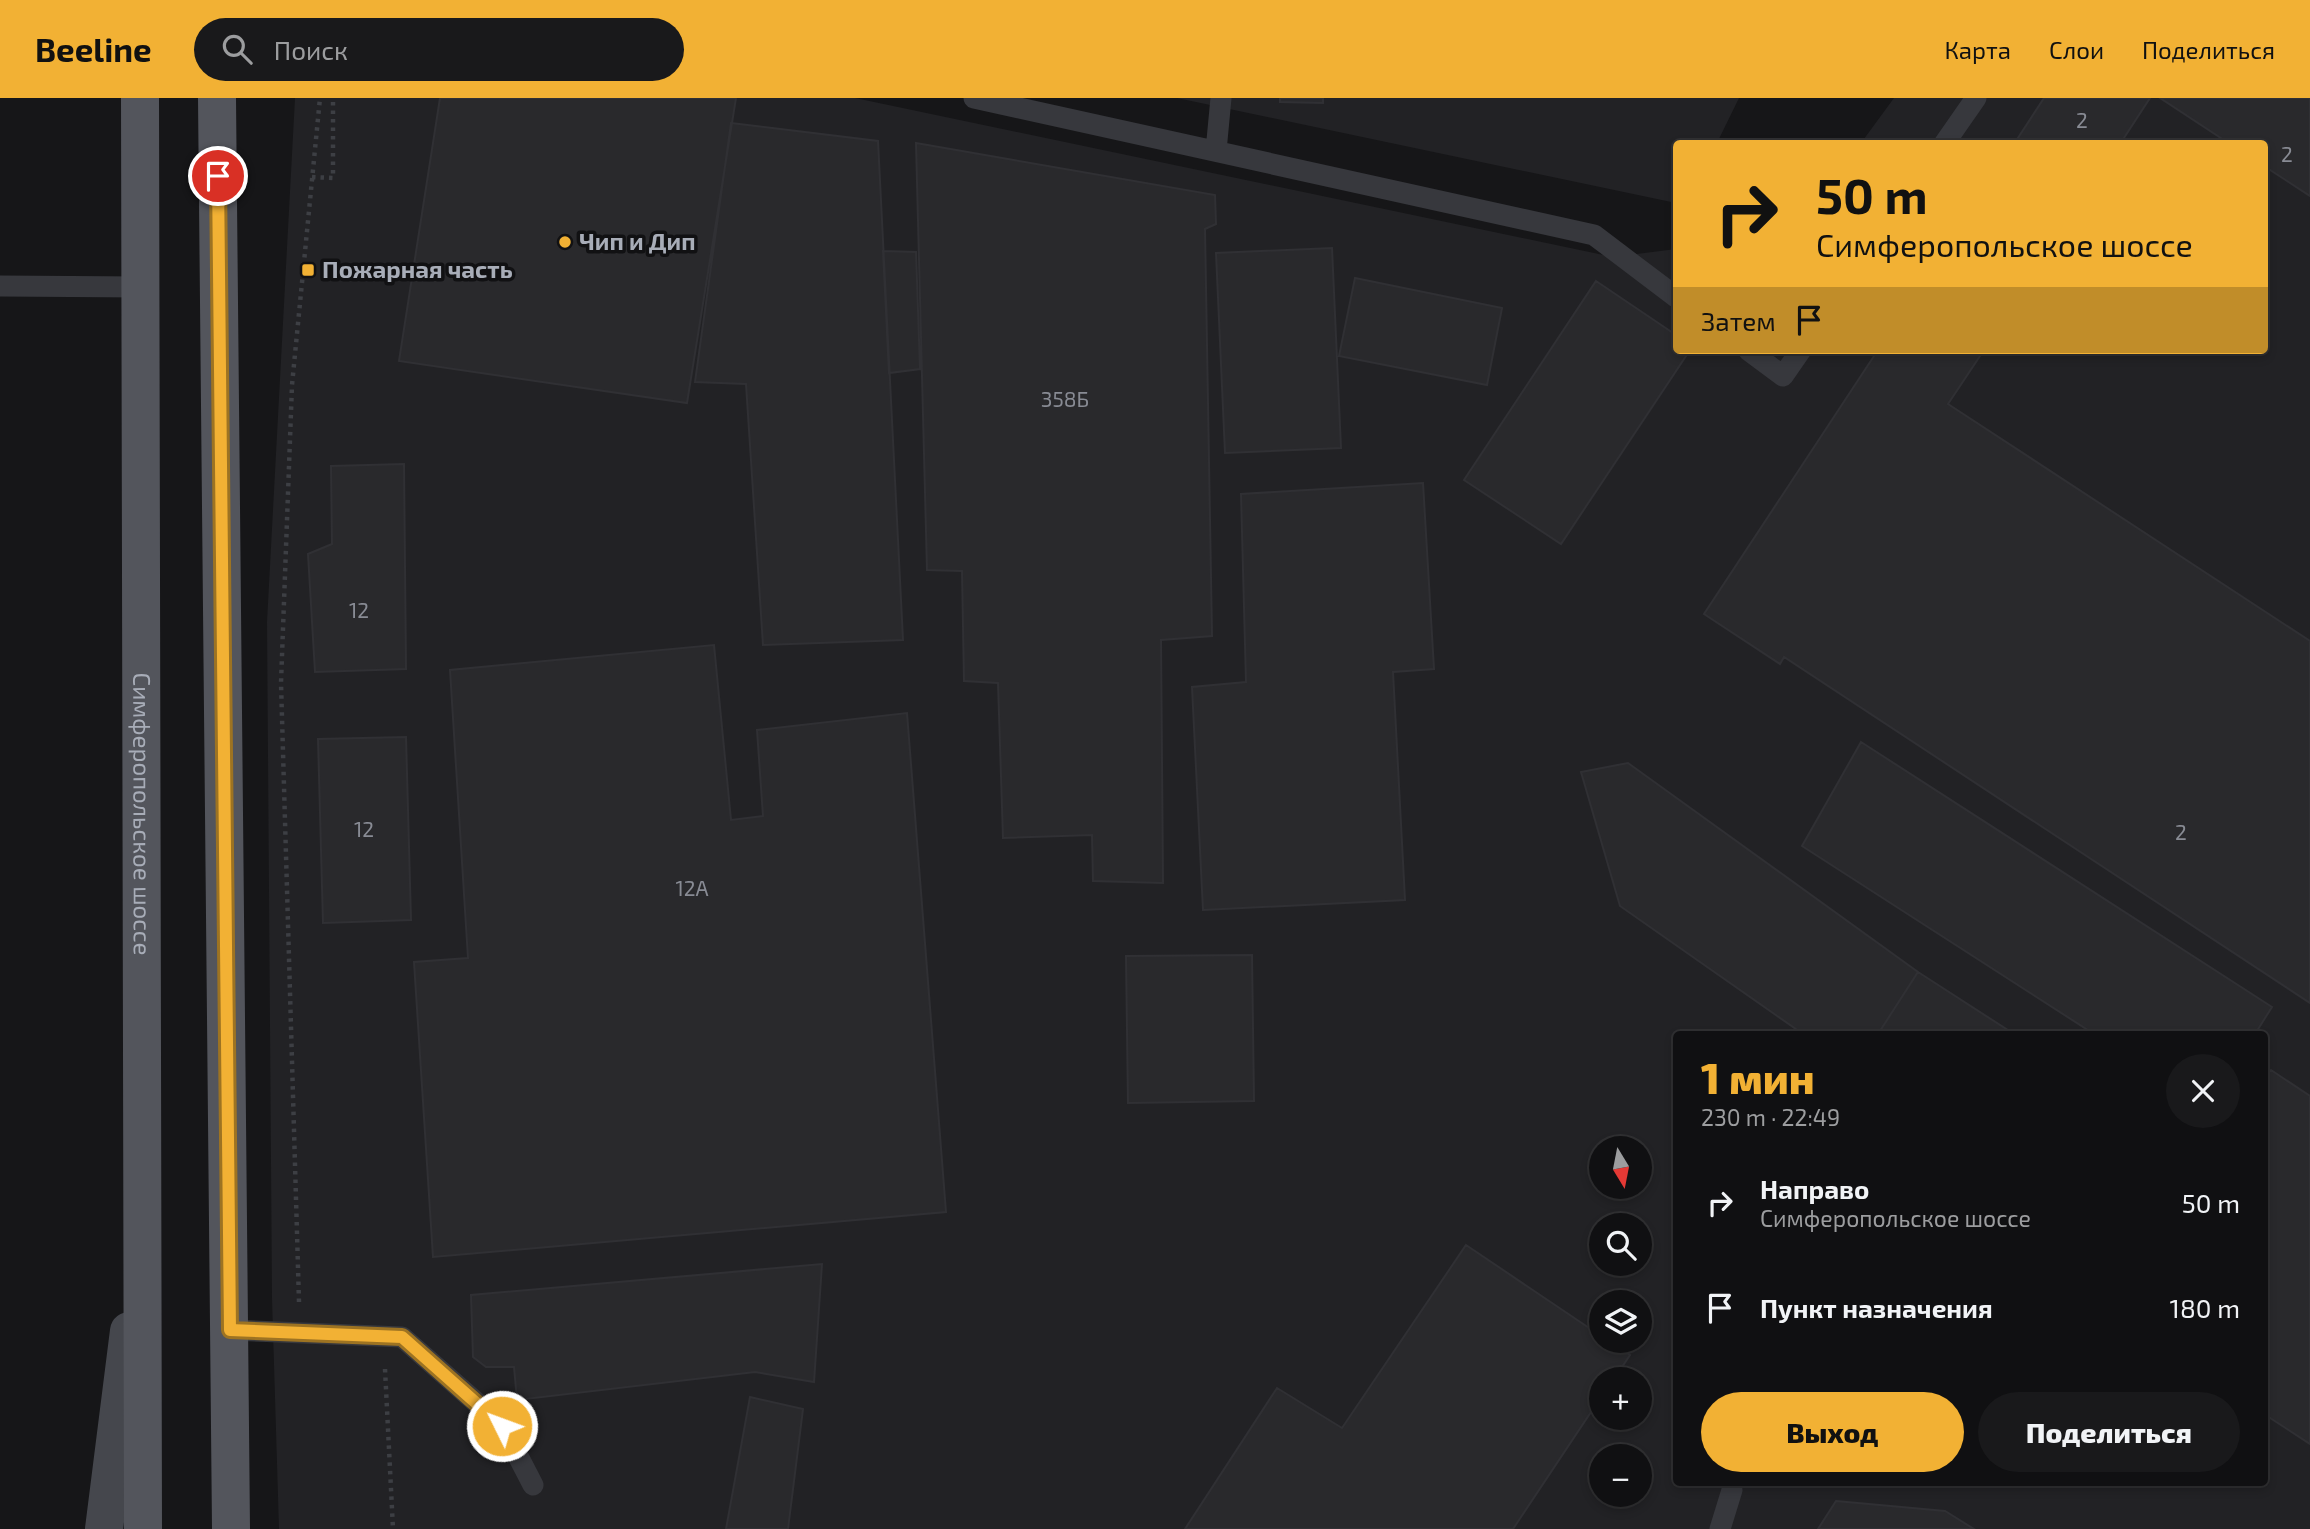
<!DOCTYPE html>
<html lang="ru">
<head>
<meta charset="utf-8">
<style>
	:root { --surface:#101012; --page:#19191b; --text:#f1f3f6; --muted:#9c9d9f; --line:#303032; --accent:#f2b134 }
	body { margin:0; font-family:"Exo 2",sans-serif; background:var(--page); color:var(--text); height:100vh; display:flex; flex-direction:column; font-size:26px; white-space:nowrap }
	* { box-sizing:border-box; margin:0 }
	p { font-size:23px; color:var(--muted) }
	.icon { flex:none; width:38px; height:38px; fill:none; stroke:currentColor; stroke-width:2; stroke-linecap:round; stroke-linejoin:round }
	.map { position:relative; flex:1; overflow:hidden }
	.sheet { position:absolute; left:1673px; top:933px; width:595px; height:455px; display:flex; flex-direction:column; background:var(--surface); border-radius:7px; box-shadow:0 4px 10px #0003,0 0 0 2px var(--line) }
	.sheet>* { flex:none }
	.guide { position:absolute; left:1673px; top:42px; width:595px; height:214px; border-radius:7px; box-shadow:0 4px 10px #0003,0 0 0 2px var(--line); background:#f2b134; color:#111; overflow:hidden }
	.needle { width:46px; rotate:170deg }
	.fabs { position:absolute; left:1589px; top:1038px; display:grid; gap:14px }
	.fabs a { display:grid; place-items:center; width:63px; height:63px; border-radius:50%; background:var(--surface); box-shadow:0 4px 10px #0003,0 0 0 2px var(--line); font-size:35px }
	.pin { position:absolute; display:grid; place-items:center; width:60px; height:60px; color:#fff; margin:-30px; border:4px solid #fff; border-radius:50%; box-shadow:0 2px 7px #0007 }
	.me { position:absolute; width:77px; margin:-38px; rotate:312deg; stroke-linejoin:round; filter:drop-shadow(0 0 5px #0008) }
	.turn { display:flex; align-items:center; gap:24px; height:147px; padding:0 28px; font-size:32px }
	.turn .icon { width:91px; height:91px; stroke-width:2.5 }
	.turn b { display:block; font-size:49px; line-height:60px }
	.then { display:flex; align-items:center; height:66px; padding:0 28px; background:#0003; gap:14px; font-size:26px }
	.round { display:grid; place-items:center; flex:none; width:74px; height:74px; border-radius:37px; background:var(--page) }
	.overview { display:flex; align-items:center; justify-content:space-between; height:119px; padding:0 28px }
	h1 { font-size:42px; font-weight:800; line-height:52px; color:var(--accent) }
	.cta { display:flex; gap:14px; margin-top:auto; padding:14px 28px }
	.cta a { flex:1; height:80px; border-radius:42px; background:var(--accent); color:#111; font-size:28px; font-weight:800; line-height:80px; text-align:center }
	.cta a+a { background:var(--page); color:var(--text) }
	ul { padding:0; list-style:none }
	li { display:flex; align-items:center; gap:21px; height:105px; padding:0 28px }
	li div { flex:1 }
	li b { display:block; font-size:26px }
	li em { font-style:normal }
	header { display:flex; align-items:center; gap:42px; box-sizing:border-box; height:98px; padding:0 35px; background:var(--accent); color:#111 }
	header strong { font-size:33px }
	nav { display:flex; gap:38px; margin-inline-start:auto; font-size:24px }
	.search { width:490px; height:63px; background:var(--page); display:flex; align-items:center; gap:18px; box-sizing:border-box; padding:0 24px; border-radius:38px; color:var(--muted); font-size:26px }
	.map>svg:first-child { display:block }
	.built { fill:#222225; fill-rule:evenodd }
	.building { fill:#29292c; stroke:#303034; stroke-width:2 }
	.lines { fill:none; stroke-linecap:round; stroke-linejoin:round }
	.path { stroke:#3d3f44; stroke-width:4.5; stroke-dasharray:3.5 5; stroke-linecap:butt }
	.lane { stroke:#37383d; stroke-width:21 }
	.secondary { stroke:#45474d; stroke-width:38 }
	.primary { stroke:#53555c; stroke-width:38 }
	.route-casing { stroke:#9d7322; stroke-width:18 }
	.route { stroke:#f2b134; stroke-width:12 }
	.poi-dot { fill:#f2b134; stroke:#111113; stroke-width:2.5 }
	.labels { text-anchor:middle; stroke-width:7; stroke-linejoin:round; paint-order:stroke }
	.number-label { font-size:21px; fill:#888b94 }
	.poi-label { font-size:24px; font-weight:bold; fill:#a8adb8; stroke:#111113; text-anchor:start }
	.street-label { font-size:24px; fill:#a8adb8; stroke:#111113 }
</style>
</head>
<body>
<header>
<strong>Beeline</strong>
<div class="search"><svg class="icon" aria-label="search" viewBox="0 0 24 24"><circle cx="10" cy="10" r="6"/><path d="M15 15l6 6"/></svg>Поиск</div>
<nav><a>Карта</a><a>Слои</a><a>Поделиться</a></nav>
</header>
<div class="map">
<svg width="2310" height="1431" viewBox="0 0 2310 1431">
	<rect width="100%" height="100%" fill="#161618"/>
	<path class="built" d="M295,0H855L1613,159L1676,151V252H2264V46L1861,45L1894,0H2310V1431H279L272,1200L267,524ZM1676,936H2264V1384H1676ZM1601,1050H1640V1088H1601ZM1601,1127H1640V1166H1601ZM1601,1204H1640V1242H1601ZM1601,1281H1640V1320H1601ZM1601,1358H1640V1396H1601Z
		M1177,0H1739L1717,45L1676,46V105Z"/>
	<path class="building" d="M440,0H736L687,305L399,263Z
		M1280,0H1323V5L1280,4Z
		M2044,0H2150L2120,46H2014Z
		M2160,0H2310V98L2264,68V46H2230Z
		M731,25L878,43L903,542L763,547L746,286L695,284Z
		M916,45L1215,97L1216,126L1205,131L1212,538L1161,542L1163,785L1093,783L1092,737L1003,740L998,585L964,583L962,473L927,472Z
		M1332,150L1341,350L1225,355L1216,155Z
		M883,153L916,154L920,271L889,275Z
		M1355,180L1502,210L1487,287L1339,258Z
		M1596,183L1676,237V252H1690L1561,446L1464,382Z
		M1878,252H1984L1948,306L2310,543V905L1784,559L1780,566L1704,516Z
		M404,366L406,571L315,574L308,456L332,446L331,368Z
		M1423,385L1434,571L1393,574L1405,802L1203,812L1192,589L1246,584L1241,396Z
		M714,547L731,722L763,718L757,632L907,615L946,1114L433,1159L414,864L468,860L450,572Z
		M406,639L411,822L323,825L318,641Z
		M1861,644L2272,909L2255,936H2094L1802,748Z
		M1628,665L1918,874L1878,936H1803L1620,808L1581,674Z
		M1252,857L1254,1003L1128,1005L1126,858Z
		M1918,874L2014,936H1878Z
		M2271,972L2310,998V1346L2264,1316V981Z
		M1466,1147L1601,1238V1242H1608L1630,1257L1614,1281H1601V1299L1513,1431H1185L1277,1290L1342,1330Z
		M822,1166L814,1284L755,1274L517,1302L514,1269H486L473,1259L471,1197Z
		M750,1299L803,1311L788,1431H726Z
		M1836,1403L1945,1413L1974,1431H1818Z"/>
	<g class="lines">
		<path class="path" d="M312,79L333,80V0
			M299,1204L281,585L292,287L320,0
			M385,1271L393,1431"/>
		<path class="lane" d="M974,0L1594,137L1676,199
			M1944,46L1976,0
			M1216,53L1221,0
			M0,188L141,189
			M1748,252L1783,278L1801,252
			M230,1232L402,1239L502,1327L533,1387
			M1720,1431L1732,1392"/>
		<path class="secondary" d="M104,1431L129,1233"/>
		<g class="primary">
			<path id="s1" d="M140,0L143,1431"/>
			<path d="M217,0L231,1431"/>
		</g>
	</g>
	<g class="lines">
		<g class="route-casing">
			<path id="route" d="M218,78L230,1232L402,1239L502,1328"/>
		</g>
		<use href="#route" class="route"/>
	</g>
	<g class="poi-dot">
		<circle cx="565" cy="144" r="7"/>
		<rect x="301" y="165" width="14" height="14" rx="3.5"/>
	</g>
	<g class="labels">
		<g class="number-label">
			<text x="2082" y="30">2</text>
			<text x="2287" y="64">2</text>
			<text x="1065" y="309">358Б</text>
			<text x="359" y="520">12</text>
			<text x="364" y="739">12</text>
			<text x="2181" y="742">2</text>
			<text x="692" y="798">12А</text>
		</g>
		<g class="poi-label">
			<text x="579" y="152">Чип и Дип</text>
			<text x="322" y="180">Пожарная часть</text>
		</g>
		<g class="street-label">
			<text dy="8" stroke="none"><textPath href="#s1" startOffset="716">Симферопольское шоссе</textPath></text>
		</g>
	</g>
</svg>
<div class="fabs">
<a><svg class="needle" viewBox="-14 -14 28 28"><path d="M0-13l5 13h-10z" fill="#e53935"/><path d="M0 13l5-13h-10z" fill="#9c9d9f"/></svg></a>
<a><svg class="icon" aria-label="search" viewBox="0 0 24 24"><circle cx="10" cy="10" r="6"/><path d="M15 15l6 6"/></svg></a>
<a><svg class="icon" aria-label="layers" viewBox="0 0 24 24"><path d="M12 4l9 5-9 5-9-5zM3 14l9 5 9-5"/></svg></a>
<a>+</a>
<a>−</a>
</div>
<div class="pin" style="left:218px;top:78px;background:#d93025"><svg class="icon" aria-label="arrive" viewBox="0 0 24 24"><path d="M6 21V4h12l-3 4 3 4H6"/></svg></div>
<svg class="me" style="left:502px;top:1328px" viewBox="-20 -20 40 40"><circle r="17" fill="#f2b134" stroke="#fff" stroke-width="3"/><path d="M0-11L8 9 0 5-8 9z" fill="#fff"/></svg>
<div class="guide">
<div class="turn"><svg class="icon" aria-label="right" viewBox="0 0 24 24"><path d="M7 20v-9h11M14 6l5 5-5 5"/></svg><div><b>50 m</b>Симферопольское шоссе</div></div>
<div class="then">Затем<svg class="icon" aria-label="arrive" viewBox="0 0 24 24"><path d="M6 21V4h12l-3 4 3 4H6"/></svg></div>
</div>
<section class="sheet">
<div class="overview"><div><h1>1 мин</h1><p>230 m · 22:49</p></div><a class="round"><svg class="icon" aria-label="close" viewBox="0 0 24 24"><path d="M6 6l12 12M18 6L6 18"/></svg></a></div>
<ul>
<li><svg class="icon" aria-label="right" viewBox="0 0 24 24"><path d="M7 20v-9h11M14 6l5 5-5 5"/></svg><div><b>Направо</b><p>Симферопольское шоссе</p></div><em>50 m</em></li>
<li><svg class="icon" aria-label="arrive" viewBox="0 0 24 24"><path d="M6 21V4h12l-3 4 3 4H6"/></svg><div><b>Пункт назначения</b></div><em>180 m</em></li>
</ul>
<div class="cta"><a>Выход</a><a>Поделиться</a></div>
</section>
</div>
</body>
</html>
